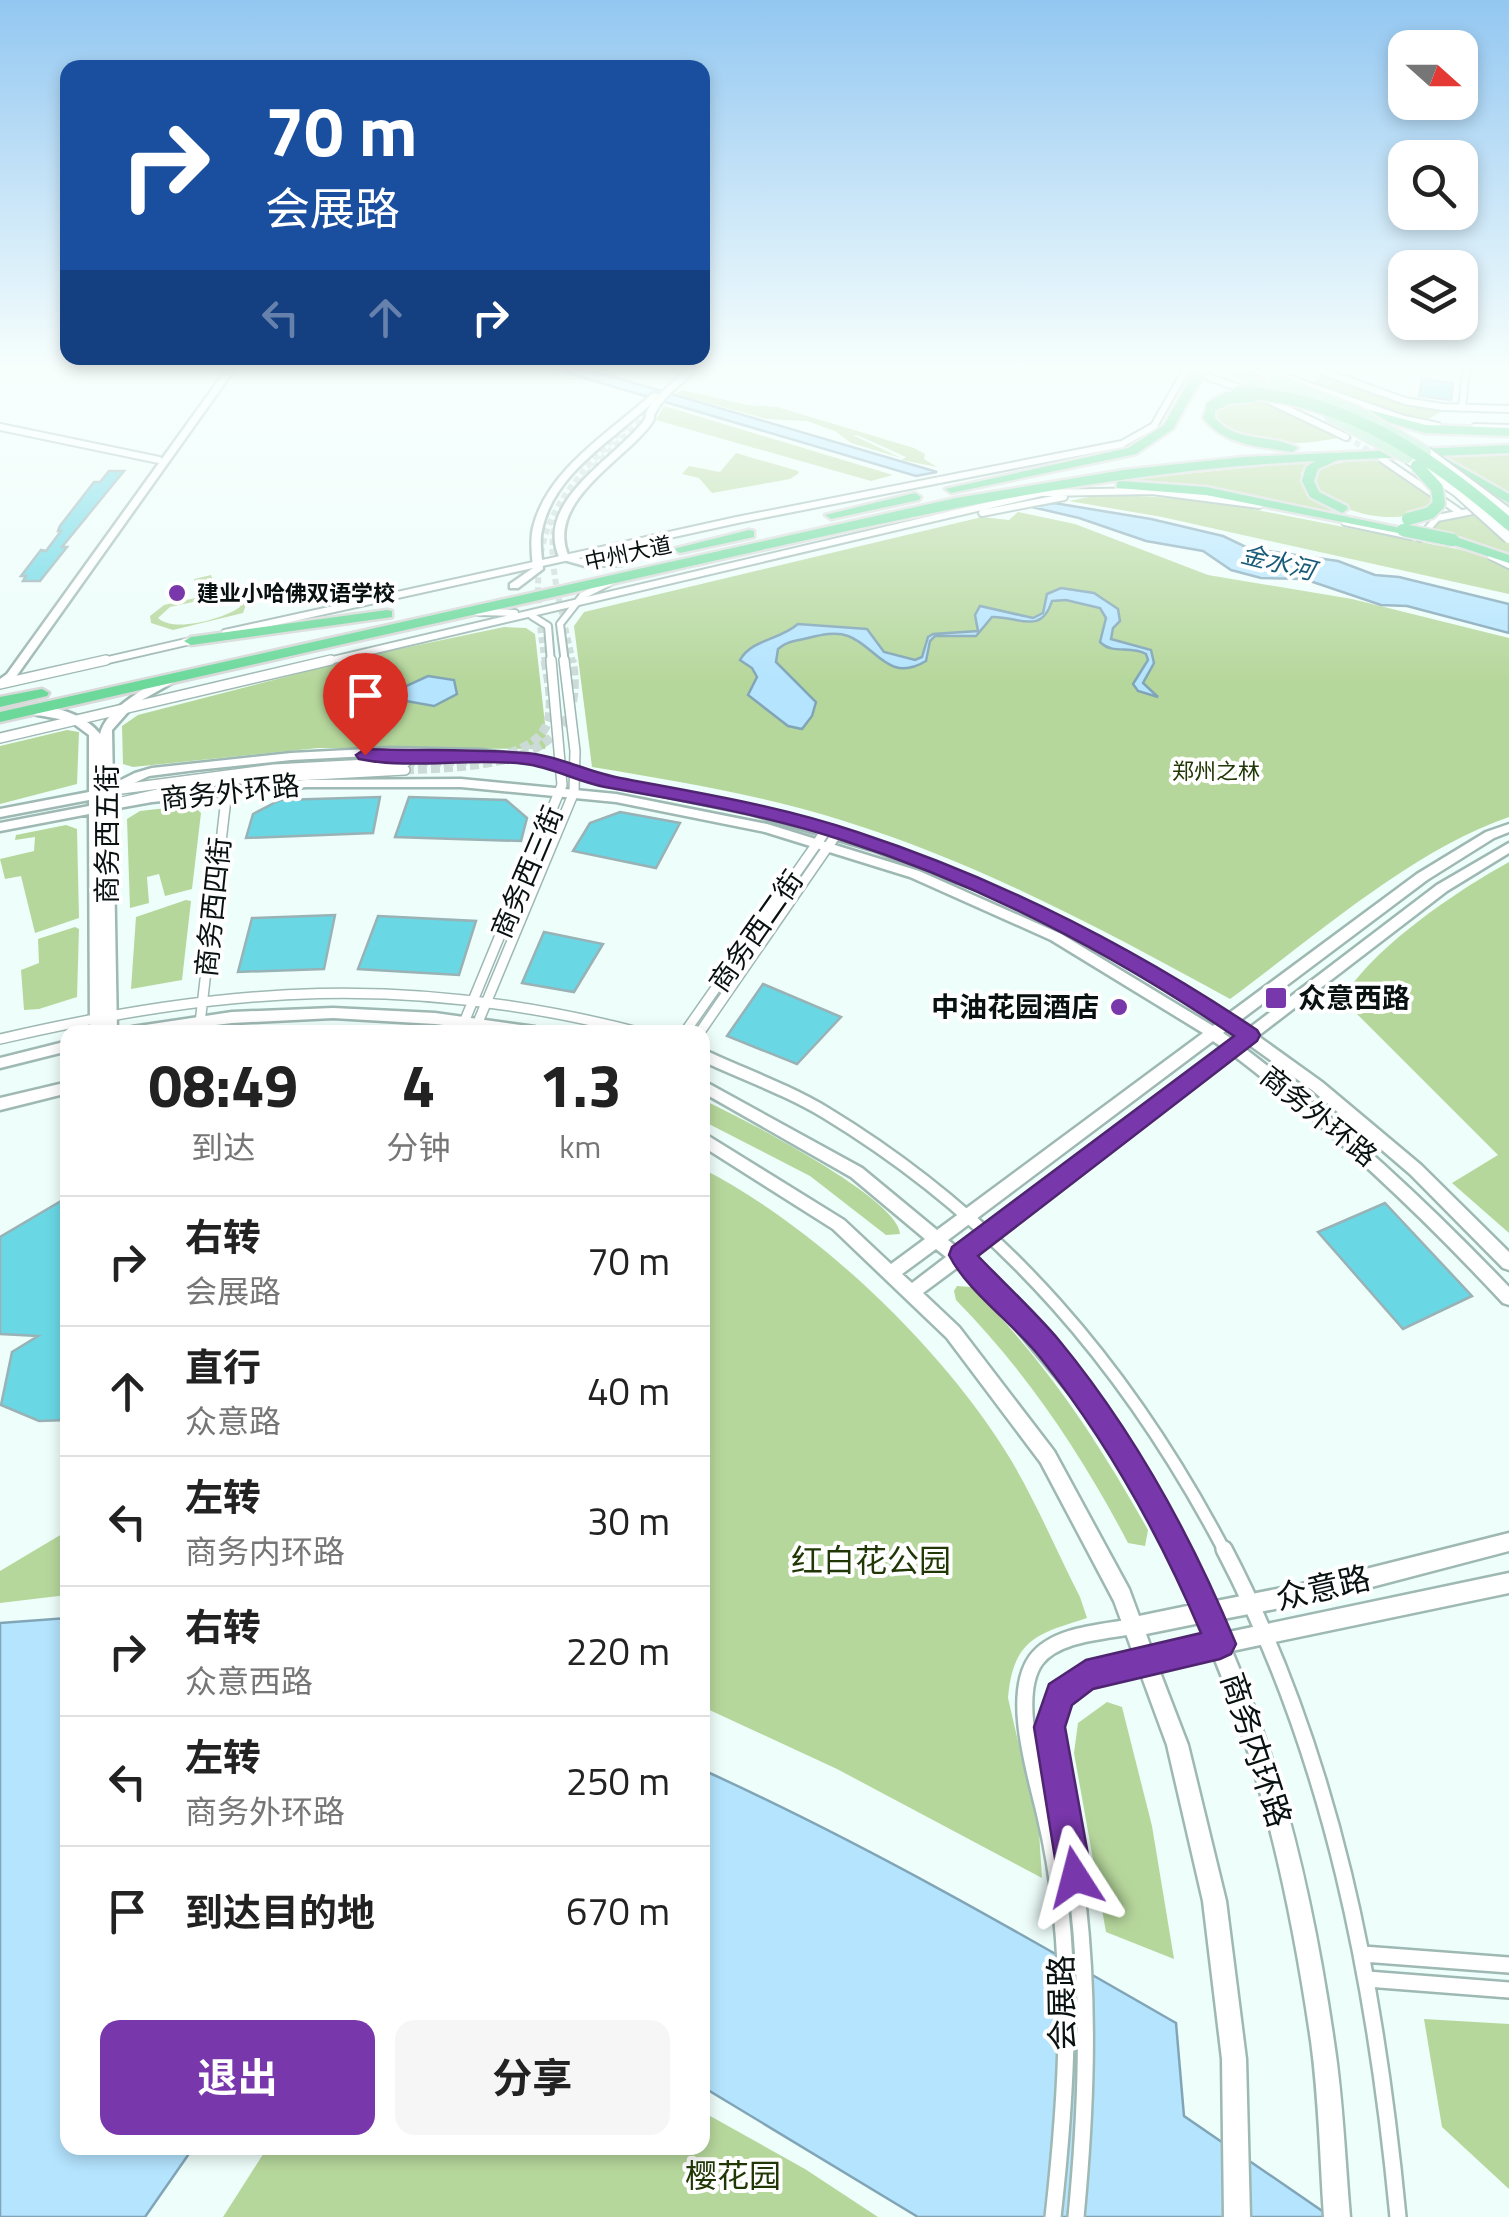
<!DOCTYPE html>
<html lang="zh">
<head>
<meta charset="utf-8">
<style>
	:root { --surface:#fff; --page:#f6f6f6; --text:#222; --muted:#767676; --line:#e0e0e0; --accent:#7937ac }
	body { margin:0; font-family:"Titillium Web","Noto Sans SC",sans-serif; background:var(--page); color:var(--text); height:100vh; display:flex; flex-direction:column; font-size:38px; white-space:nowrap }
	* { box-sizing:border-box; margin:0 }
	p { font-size:32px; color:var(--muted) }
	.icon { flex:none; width:55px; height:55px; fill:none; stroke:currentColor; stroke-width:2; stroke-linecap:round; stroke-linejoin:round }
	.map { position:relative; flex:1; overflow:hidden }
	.panel { position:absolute; left:60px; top:1025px; width:650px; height:1130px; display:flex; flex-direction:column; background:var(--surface); border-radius:20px; box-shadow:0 5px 15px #0003 }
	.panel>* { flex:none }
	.banner { position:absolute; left:60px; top:60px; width:650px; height:305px; border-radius:20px; box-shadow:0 5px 15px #0003; background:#1a4fa0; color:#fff; overflow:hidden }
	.needle { width:65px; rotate:111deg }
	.tools { position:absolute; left:1388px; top:30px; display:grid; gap:20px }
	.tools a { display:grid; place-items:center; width:90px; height:90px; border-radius:20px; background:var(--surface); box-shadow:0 5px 15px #0003; font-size:50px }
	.pin { position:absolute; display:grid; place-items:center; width:85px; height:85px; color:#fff; margin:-102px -42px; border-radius:50% 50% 50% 0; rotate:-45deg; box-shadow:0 0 10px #0007 }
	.pin .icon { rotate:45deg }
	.me { position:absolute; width:110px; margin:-55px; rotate:351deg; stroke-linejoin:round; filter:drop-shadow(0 0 8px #0008) }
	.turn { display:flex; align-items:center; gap:35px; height:210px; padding:0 40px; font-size:45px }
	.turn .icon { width:130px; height:130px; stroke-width:2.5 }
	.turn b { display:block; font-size:70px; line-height:85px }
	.lanes { display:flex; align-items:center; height:95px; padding:0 40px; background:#0003; justify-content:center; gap:50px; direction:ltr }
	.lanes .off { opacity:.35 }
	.eta { display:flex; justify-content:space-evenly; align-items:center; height:170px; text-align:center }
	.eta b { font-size:60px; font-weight:700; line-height:70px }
	.button { display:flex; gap:20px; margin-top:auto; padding:20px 40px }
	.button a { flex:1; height:115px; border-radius:20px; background:var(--accent); color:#fff; font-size:40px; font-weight:700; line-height:115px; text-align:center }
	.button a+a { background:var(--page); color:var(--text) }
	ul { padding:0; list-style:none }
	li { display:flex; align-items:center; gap:30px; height:130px; padding:0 40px; border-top:2px solid var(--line) }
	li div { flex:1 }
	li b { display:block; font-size:38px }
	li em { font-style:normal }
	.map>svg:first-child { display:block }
	.green { fill:#b6d79c; fill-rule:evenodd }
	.water { fill:#b4e4fe; stroke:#81a5b7; stroke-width:2.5 }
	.building { fill:#6ad7e5; stroke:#98b2b6; stroke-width:2.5 }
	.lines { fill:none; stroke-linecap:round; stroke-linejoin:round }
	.street-tunnel-far1 { stroke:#ccdbd7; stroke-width:6; stroke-dasharray:6 4; stroke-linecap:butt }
	.street-tunnel { stroke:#ccdbd7; stroke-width:9; stroke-dasharray:9 4; stroke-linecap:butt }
	.street-far3-casing { stroke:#9eb8b3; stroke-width:10 }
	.street-far2-casing { stroke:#9eb8b3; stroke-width:12 }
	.street-far1-casing { stroke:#9eb8b3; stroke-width:16 }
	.street-casing { stroke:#9eb8b3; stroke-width:20 }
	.secondary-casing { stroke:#9eb8b3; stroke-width:5 }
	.primary-casing { stroke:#d8d9d9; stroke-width:5 }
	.highway-casing { stroke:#d8d9d9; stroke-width:5 }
	.street-far3 { stroke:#fff; stroke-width:6 }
	.street-far2 { stroke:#fff; stroke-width:9 }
	.street-far1 { stroke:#fff; stroke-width:11 }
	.street { stroke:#fff; stroke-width:15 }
	.secondary { fill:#fff; fill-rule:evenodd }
	.primary { fill:#a7e8c3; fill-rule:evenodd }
	.highway { fill:#6cd99b; fill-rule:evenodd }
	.secondary-bridge-casing { stroke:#9eb8b3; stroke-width:14; stroke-linecap:butt }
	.primary-bridge-casing { stroke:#d8d9d9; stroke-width:14; stroke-linecap:butt }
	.highway-bridge-casing { stroke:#d8d9d9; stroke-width:16; stroke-linecap:butt }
	.secondary-bridge { stroke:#fff; stroke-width:10 }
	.primary-bridge { stroke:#a7e8c3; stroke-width:10 }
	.highway-bridge { stroke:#6cd99b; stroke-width:12 }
	.route { fill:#7937ac; stroke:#4f2470; stroke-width:2.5 }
	.poi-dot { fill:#7937ac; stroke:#fff; stroke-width:4 }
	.labels { text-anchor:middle; stroke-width:8; stroke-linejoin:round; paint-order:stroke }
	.far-street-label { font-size:22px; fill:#091211; stroke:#fff }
	.far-poi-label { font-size:22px; font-weight:bold; fill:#091211; stroke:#fff; text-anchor:start }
	.far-park-label { font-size:22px; fill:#213806; stroke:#fff }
	.far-water-label { font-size:25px; font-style:italic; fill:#195b78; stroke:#fff }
	.street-label { font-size:28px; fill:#091211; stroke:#fff }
	.poi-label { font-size:28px; font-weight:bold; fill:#091211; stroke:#fff; text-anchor:start }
	.near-park-label { font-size:32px; fill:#213806; stroke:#fff }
	.near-street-label { font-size:32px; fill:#091211; stroke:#fff }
</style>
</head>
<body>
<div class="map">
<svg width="1509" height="2217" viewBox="0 0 1509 2217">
	<rect width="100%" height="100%" fill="#eefefa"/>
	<path class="green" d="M1320,377H1331L1442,411L1425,421L1415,420L1312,383Z
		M682,390L747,405L777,407L914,448L925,454L924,459L937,467L901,460L906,457L857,435H853L901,458L851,443L835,431L807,421L767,419L676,394Z
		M1258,398L1338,438C1286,447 1262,446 1214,423L1215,408L1222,404Z
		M664,406L893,475L871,481L656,420Z
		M736,453L798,471L799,473L790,479L712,493L699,478L682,474L689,466L720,472Z
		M1509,454V497L1444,458L1446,455Z
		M1370,457L1435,499C1417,533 1321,515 1313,478L1320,467Z
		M1315,461L1301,472L1302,486L1317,501L1345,515L1248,496L1115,481Z
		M1104,494L1206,500L1477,553L1509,569V594L1162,517L1069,501Z
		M1018,512L1075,524L1208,575L1352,599L1509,638V817C1412,850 1313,938 1230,999C1106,931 980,863 844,821C762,795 677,781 592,767L574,626L584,612L982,517L1009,520Z
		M1509,512V554L1429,531L1439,520Z
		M211,575L218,593L235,592L248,599L243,613L173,630L151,623L150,616L164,605L200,597L194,579ZM225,595L239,599L240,607C223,619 174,633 158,618L170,607Z
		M504,627L526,628L535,634L547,742L545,749L318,748L133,767L123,764L122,726L138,715L366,656Z
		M67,730L79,732L77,784L0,804V746Z
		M193,805L201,813L192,889L165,896L159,874L147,877L149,903L130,908L127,819L140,811Z
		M66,825L77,829L79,918L35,933L21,876L5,879L0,859L34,851L35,837L15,840L16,835Z
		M1509,862V1233L1452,1183L1498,1155L1342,999C1375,946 1455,892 1509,862Z
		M186,900L191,901L182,980L131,989L136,917Z
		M75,927L79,929L77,997L39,1009L24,1010L21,970L39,963L38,939Z
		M703,1100C737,1115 900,1199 900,1234L886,1235L810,1176L703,1121Z
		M703,1169C818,1228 944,1349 1011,1460C1037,1504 1057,1552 1080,1597L1087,1618C1037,1634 1013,1639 1008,1698L1039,1832L1042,1878L837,1769L703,1707Z
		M957,1286L971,1287C1043,1357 1099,1442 1148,1530L1145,1546L1128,1543C1082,1455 1026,1371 956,1300L954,1291Z
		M67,1531V1595L0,1603V1571Z
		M1107,1702L1122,1707L1152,1826L1174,1959L1106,1932L1074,1753L1078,1723Z
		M1424,2019L1509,2024V2189L1442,2127Z
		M703,2112L805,2169L878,2217H223L267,2148H702Z"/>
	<path class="water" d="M557,370H590L937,472L916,476Z
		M1054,503L1151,519L1223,536L1248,548L1338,561L1375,575L1399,577L1509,604V633L1407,606L1381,605L1304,579L1261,578L1231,570L1203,551L1146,541L1079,518L1032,507Z
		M1061,588L1094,593L1118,609L1120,621L1113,628L1111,639L1151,650L1154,663L1143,683L1158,697L1138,691L1133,684L1148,660L1146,654C1130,645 1113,655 1100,642L1106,618L1100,608L1066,600L1052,601C1041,636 1018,616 992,617L976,636H935L930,641L926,661C888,684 876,646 848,636C836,631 820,635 808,638C796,641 787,641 778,649L776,662L816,702L812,716L802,729L788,726L748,695L757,677L752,668L740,660C752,639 778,641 798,624L867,629L884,652L915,660L922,657L928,637L933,634L978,631L975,615L980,606L1033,618L1043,613L1047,594Z
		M428,676L454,680L457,694L434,706L406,701L404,687Z
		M67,1618L68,2148H193L145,2217H0V1623Z
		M703,1770C866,1844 1020,1933 1176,2023L1184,2116L1331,2217H918L703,2087Z"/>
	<path class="building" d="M1422,379L1453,383L1451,400L1419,396Z
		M109,471H124L62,547H67L40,581H23L26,576H21L41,550L46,551L61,531H58L60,526L94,482H100Z
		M380,797L373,833L246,838L253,814L280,800Z
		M409,797L506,800L527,818L521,841L395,837Z
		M620,812L680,823L656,868L573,851L590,823Z
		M335,915L324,969L238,972L252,918Z
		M378,916L476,921L459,975L358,969Z
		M544,932L603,944L574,992L522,983Z
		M763,984L841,1017L797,1064L727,1036Z
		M68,1197V1420L39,1421L1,1405L12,1352L38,1336L0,1334V1237Z
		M1385,1203L1472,1296L1403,1329L1318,1232Z"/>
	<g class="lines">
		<path class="street-tunnel-far1" d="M1346,437L1380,457
			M545,663C525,534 546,506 634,418
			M573,663C566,625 547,567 554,530C562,490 624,439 652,409"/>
		<path class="street-tunnel" d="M406,762C442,762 530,766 547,724C554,705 548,679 545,660
			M405,770C478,766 592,767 572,660"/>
		<g class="street-far3-casing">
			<path id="street-far3" d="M1265,370L1404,419L1438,426
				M1319,370L1405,401L1442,407L1509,409
				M1195,372L1245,390
				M1266,399L1346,437
				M1462,408L1466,370
				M0,427L159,460
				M1475,427L1509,428
				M1382,459L1458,511
				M982,513L1064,497
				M1345,522L1411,536
				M1420,538L1437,518L1483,509
				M1491,556L1509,565
				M477,612L515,613
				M532,616L548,626L551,663
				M225,633L737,520L1122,444L1154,426L1186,370
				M95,663L199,639
				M320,663L1041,493L1152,491L1259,505
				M565,663L560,624L582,596L612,581"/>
		</g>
		<g class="street-far2-casing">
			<path id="street-far2" d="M0,684L106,660
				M0,738L331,660
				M114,790L274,769L406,762
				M113,804L220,780L405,770
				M200,1023L227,790
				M460,1032L562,785L551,660
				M474,1032L574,792L575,751L564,660
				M685,1032L827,829
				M700,1032L838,832
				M0,1039C229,986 408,973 638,1032"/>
		</g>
		<g class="street-far1-casing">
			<path id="street-far1" d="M702,1055C743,1074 788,1090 826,1113C1004,1221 1129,1369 1225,1552"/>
		</g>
		<g class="street-casing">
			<path id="street" d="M1224,1549C1333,1757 1376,1986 1398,2217
				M1363,1954L1509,1965
				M1367,1979L1509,1990
				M1053,2217C1068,2084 1076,1947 1045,1816C1036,1776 1010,1696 1036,1660C1056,1633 1105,1632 1135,1626
				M1076,2217C1086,2112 1090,2007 1078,1902C1071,1843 1056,1786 1049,1727C1064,1673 1099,1671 1147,1659"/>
		</g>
		<g class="secondary-casing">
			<path id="secondary" d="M226,370H234L15,678L0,687V679L7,674Z
				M686,370H695C683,383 665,395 657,410C650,420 658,414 651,424C625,460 546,501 568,555L585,560L621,559L626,562L621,565L585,566L560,559C533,503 613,460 642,423C649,414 643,419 648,409C656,395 674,382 686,370Z
				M1250,370H1261L1278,380L1271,382Z
				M653,393L660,395C621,436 554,470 542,530C539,542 542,556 543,569L518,588H510V584L533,568C532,555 530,541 533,528C547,469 611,432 653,393Z
				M175,674L181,677L179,679L135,704L112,730L113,784L135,773L152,768L291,753L388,748L482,750L539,757L611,778L753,807L881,844L999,889L1112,944L1228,1014L1417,874L1486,832L1509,824V832L1494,838L1427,880L1238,1022L1248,1029L1437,885L1509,843V853L1447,891L1258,1036L1322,1082L1421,1165L1509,1252V1270L1503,1268L1410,1174L1312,1090L1248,1044L1243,1047C1339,1120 1426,1200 1509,1287V1305L1503,1303C1419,1213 1331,1130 1233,1055L970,1258L993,1277L1101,1404L1187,1547L1211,1602L1322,1580L1509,1533V1551L1322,1600L1218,1620L1224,1633L1509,1573V1593L1232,1651C1285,1775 1315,1909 1334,2042C1343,2100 1345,2159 1350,2217H1324C1320,2159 1319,2099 1311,2041C1292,1910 1264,1778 1213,1655L1158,1667L1188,1745L1226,1901L1246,2059L1250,2217H1224L1222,2059L1203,1901L1167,1745L1114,1601L1041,1463L947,1338L833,1229L702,1146V1132L844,1220L891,1264L925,1239L851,1177L702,1092V1080L862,1168L937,1230L1203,1033L1051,940L910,877L765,832L616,802L461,787H306L152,802L113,809L117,1032H90L89,814L0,831V823L89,806V800L0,817V809L89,792V735L70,721L27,713L21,710C45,700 85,714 100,734C106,708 151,683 175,674ZM388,755L482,757L539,764L611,785L751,814L872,850L990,895L1102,951L1218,1022L1213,1026L1061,934L919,871L767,824L616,794L461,779L306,780L152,794L113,802V793L149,776L196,770L291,760ZM1228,1029L1238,1036L1233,1040L1223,1033ZM1213,1041L1223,1048L958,1248L948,1240ZM936,1249L946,1257L912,1283L902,1274ZM958,1267L981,1287L1088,1416L1173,1560L1192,1605L1139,1616L1129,1589L1054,1451L959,1327L923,1293ZM1200,1623L1206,1637L1151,1648L1146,1634Z
				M333,1008L435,1013L535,1027L542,1032H505L435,1024L333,1018L232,1023L159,1032H125L132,1027L232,1012Z
				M68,1041V1051L0,1068V1058Z
				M68,1082V1093L0,1110V1098Z"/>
		</g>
		<g class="primary-casing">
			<path id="primary" d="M1223,370H1236L1270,384L1263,386Z"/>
		</g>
		<g class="highway-casing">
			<path id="highway" d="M1194,379L1200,382L1173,429L1136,454L951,493L945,489L1128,448L1164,425L1188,382Z
				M1208,404H1216L1215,418C1237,444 1271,433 1298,448L1292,452C1259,446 1225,446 1203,418Z
				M1354,406L1426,425L1509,428V436L1425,433L1350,411V407Z
				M1509,445V453L1338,460L1318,469L1314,481L1319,492L1347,506L1348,509L1342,513L1310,497L1302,481L1306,467L1315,461C1097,471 886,522 673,570C449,620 224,671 0,722V712L956,498L1124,470L1243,457Z
				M1437,458H1445L1509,494V503L1437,464Z
				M1121,481L1206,487L1410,530L1403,534L1206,495L1117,488V482Z
				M915,493L921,497L919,500L831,519L825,515Z
				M749,530L754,531V537L680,553L673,549Z
				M1453,536L1509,555V563L1448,543L1446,540Z
				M387,610L392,611V617L191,645L184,641L191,637Z
				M42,689L49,693L47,696L0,707V697Z"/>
		</g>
		<use href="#street-far3" class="street-far3"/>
		<use href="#street-far2" class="street-far2"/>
		<use href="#street-far1" class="street-far1"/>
		<use href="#street" class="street"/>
		<use href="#secondary" class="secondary"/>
		<use href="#primary" class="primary"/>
		<use href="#highway" class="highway"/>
		<g class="secondary-bridge-casing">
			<path id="secondary-bridge" d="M1426,452L1509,514
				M1408,458L1457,491L1509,538"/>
		</g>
		<g class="primary-bridge-casing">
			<path id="primary-bridge" d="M1274,380L1358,412L1426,452
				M1250,383L1284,396
				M1328,415L1408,458"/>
		</g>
		<g class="highway-bridge-casing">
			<path id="highway-bridge" d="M1194,382L1200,370
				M1238,392C1344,397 1431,456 1509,524
				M1212,406L1228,398L1253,396
				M1408,519L1430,513L1439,504L1437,488L1417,466
				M1403,530L1453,540"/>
		</g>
		<use href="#secondary-bridge" class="secondary-bridge"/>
		<use href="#primary-bridge" class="primary-bridge"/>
		<use href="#highway-bridge" class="highway-bridge"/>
	</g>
	<linearGradient id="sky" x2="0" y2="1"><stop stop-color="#93c7f1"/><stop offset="0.54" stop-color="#f7fffd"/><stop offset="1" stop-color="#f7fffd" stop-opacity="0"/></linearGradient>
	<rect width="1509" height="681" fill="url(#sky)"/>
	<path class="route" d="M365,749C418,751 472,749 525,753C556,755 588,772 620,778C700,793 780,806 857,832C1000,879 1132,946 1257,1030L1260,1035L1257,1041L978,1256C1004,1283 1033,1310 1058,1339C1133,1430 1191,1535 1236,1644L1231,1654L1220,1659L1093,1689L1072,1705L1065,1727L1092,1877L1087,1889L1075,1894L1063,1889L1058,1877L1034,1727L1049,1684L1086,1660L1201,1633C1159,1534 1107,1441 1040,1357C1014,1324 967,1291 949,1255L952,1247L1234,1036C1112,953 982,885 842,840C765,815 685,801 605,787C578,782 552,767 525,764C471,757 412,770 359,759L356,755Z"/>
	<g class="poi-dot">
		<circle cx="177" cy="593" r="10"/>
		<rect x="1264" y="986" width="24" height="24" rx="5"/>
		<circle cx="1119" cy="1007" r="10"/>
	</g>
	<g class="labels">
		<g class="far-street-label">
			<text transform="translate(628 553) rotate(-12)" y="8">中州大道</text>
		</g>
		<g class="far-poi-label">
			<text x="197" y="601">建业小哈佛双语学校</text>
		</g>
		<g class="far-park-label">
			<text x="1216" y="779">郑州之林</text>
		</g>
		<g class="far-water-label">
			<text transform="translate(1278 562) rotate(14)" y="9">金水河</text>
		</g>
		<g class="street-label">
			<text transform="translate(230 792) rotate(-6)" y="10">商务外环路</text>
			<text transform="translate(107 834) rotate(-90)" y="10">商务西五街</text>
			<text transform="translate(527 872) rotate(-67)" y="10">商务西三街</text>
			<text transform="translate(213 907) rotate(-84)" y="10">商务西四街</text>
			<text transform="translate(756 931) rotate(-55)" y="10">商务西二街</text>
			<text transform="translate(1319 1116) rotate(39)" y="10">商务外环路</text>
		</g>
		<g class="poi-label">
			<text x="1298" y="1008">众意西路</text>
			<text x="1099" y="1017" text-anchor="end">中油花园酒店</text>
		</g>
		<g class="near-park-label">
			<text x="871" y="1572">红白花公园</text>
			<text x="733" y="2187">樱花园</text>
		</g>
		<g class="near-street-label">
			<text transform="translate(1323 1588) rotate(-13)" y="11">众意路</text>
			<text transform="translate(1256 1750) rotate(72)" y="11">商务内环路</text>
			<text transform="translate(1062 2003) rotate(-91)" y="11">会展路</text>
		</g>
	</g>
</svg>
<div class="tools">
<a><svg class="needle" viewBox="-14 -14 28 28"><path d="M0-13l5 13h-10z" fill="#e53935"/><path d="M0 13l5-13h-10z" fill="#767676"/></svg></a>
<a><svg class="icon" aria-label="search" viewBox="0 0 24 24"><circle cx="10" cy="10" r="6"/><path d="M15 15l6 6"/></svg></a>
<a><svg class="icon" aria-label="layers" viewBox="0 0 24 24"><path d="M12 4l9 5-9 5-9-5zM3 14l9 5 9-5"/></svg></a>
</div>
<div class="pin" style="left:365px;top:755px;background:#d93025"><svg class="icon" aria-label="arrive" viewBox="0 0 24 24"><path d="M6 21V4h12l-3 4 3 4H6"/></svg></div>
<svg class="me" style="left:1075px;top:1877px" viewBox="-20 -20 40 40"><path d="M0-17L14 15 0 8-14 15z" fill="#7937ac" stroke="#fff" stroke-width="4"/></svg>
<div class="banner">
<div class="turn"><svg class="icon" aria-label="right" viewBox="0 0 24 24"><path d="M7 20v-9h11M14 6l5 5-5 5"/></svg><div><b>70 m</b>会展路</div></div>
<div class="lanes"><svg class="icon off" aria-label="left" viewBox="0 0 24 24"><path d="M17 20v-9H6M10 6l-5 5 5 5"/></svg><svg class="icon off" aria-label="ahead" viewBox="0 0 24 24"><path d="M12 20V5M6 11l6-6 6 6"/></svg><svg class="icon" aria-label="right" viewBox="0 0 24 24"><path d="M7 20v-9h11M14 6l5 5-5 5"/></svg></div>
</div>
<section class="panel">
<div class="eta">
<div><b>08:49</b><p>到达</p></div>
<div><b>4</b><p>分钟</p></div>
<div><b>1.3</b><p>km</p></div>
</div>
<ul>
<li><svg class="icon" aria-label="right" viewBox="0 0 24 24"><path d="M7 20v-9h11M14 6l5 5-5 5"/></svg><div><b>右转</b><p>会展路</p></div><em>70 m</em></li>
<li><svg class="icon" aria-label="ahead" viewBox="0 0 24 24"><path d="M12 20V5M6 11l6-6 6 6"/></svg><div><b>直行</b><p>众意路</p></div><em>40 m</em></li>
<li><svg class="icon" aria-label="left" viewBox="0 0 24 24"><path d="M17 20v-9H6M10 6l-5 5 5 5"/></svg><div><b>左转</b><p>商务内环路</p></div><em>30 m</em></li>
<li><svg class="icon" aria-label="right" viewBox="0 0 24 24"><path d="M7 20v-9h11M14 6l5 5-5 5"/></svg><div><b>右转</b><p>众意西路</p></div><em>220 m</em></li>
<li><svg class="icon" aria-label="left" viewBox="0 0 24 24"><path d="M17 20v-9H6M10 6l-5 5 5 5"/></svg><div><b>左转</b><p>商务外环路</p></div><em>250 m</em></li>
<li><svg class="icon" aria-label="arrive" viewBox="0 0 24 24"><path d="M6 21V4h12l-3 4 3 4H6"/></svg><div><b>到达目的地</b></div><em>670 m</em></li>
</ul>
<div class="button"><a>退出</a><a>分享</a></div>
</section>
</div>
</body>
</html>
